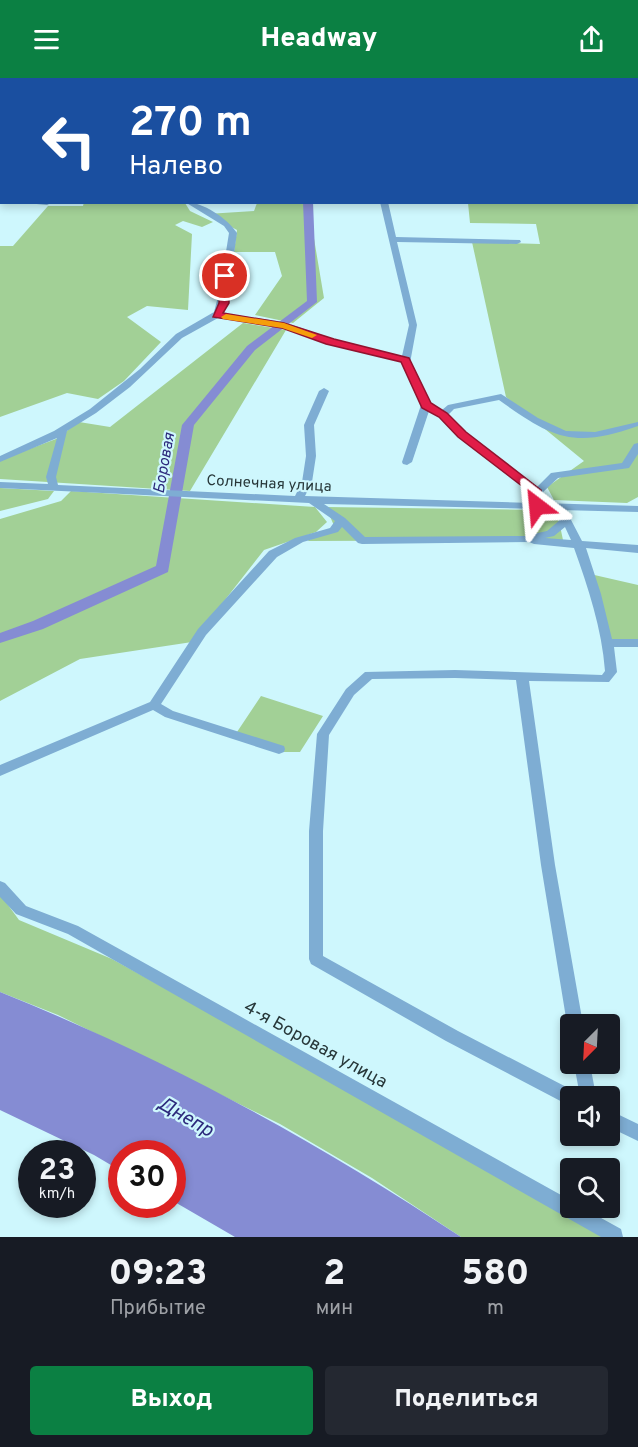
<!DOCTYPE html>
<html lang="ru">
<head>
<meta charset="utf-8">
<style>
	:root { --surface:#171b24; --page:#242831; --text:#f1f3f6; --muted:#9ea1a6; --accent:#0b8043 }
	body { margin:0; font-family:Overpass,sans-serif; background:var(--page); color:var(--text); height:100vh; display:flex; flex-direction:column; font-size:22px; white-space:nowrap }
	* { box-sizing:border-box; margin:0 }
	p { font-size:20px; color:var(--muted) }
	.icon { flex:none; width:33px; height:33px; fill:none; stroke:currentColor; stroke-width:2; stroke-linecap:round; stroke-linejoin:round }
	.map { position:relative; height:1159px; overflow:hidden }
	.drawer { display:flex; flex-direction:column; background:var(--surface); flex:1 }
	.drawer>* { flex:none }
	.banner { position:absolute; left:0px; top:0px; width:639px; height:126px; box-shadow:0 3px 9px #0003; background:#1a4fa0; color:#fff; overflow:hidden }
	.needle { width:39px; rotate:204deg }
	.tools { position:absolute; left:560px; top:936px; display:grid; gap:12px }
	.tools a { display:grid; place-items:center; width:60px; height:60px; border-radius:6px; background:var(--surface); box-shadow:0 3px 9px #0003; font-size:30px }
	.speed { position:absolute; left:18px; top:1062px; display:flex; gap:12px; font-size:30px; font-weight:700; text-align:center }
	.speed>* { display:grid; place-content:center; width:78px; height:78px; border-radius:50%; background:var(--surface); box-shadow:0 3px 9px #0003; line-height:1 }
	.speed small { font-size:15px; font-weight:400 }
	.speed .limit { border:9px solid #d22; background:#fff; color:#111 }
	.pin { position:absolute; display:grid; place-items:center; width:51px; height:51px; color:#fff; margin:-26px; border:3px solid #fff; border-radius:50%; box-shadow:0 2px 6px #0007 }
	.me { position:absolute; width:66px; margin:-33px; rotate:331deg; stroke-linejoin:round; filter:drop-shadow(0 0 4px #0008) }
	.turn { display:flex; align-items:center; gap:21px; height:126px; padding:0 30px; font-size:27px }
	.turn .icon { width:78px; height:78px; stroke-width:2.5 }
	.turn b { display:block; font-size:42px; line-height:51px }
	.eta { display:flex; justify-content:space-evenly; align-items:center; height:102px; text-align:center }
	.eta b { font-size:36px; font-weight:800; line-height:42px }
	.cta { display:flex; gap:12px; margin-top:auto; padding:12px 30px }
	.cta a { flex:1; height:69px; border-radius:6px; background:var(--accent); color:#fff; font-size:24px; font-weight:800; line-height:69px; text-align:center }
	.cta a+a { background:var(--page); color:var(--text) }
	header { display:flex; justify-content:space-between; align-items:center; height:78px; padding:0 30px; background:var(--accent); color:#fff; font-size:27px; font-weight:800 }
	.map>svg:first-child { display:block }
	.green { fill:#a2d096 }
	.water { fill:#858cd3 }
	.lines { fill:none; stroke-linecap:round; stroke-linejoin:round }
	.river { fill:#858cd3; fill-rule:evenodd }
	.minor { fill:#7eadd3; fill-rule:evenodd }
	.route { fill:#e11d48; stroke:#92132f; stroke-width:1.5 }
	.slow { fill:#f59e0b }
	.labels { text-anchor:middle; stroke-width:4.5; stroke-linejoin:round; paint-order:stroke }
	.street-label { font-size:15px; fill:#273739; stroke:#cef7fd }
	.water-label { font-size:16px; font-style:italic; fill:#2d2a7c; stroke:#cef7fd }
	.near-street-label { font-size:18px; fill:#273739; stroke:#cef7fd }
	.near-water-label { font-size:20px; font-style:italic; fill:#2d2a7c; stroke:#cef7fd }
</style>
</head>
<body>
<header><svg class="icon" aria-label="menu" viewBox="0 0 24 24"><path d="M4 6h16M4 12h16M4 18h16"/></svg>Headway<svg class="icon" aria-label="share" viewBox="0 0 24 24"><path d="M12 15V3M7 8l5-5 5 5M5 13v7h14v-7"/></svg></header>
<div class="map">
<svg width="638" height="1159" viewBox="0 0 638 1159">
	<rect width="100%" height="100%" fill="#cef7fd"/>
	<path class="green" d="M548,0H638V419L627,425L554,422L547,409L584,383L506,319L472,164L540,166L536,146L470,145L468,125L638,124V2Z
		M84,124L185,125L190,133L213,144L202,149L183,143L175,147L192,156L188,232L147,228L127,239L161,264L124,303L98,321L67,315L0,339V168H13L48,128H83Z
		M257,125H308L324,220L293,245L255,237L282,198L275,174H234L237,152L207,136L254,133Z
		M243,245L286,252L190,413L0,401V382L56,361L79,344L110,349Z
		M0,410L54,413L48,421L0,433Z
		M71,413L315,429L327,444L316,454L264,472L192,564L80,581L0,623V441L61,423Z
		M326,429L539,432L559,443L563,462L307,463L335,450Z
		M590,496L638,507V561H609Z
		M261,618L323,638L300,674H281L235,657Z
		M0,816L19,842L112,881L616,1159H461L372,1100L280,1046L58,937L0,914Z"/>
	<path class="water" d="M0,914C162,979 315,1062 461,1159H235L173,1123L172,1076H122L121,1093L94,1077L0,1032Z"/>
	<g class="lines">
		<path class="river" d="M338,0H346L337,2Z
			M303,124H313L317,224L255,272L194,347L168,494L43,551L0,565V555L33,543L156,488L182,347L247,268L307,223Z"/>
		<path class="minor" d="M477,0H484L475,2Z
			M0,8H2V12H0Z
			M0,122L2,124H5L0,126Z
			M16,124H50L51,125L47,127Z
			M185,124C203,124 227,140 237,155L229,211L222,235L284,244L333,261L402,278L409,247L380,124H388L396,159L520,162L521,164L517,166L397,164L417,247L410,285L430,325L442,332L448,327L501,316L538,340L566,353L595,354L638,344V348C574,371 552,360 499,322L454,331L448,337L465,355L537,409L551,395L622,385L634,366L638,365V376L629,390L558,400L542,415V425L638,428V434L559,432L570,440L582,463L638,467V475L586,470L601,516L612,561H638V569H614L617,594L609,604L529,603L555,787L583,946H570V951L567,946L541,787L516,602L455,600L372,601L354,617L329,657L323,753V878L458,953L576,1014L577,1018H570V1028L446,963L311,886L309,881V753L317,656L346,611L365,594L455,592L602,597L605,593C602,551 588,509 574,470L534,466L529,464L362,466L358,465L342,449L338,454L303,464L277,479L206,557L161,626L173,633L284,668L285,671L284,674L279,676L165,639L153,632L0,698V687L150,624L198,551L269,473L295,460L330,450L335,443L309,425L0,410V404L48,406L46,399L57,360L0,384V378L54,353L90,331L140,291L176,256L214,234L220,211L229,155L224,148ZM218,240L282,249L327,265L401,284L421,327L402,384L403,386L407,387L412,384L429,333L440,339L459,359L532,415V425L305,418L312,404L316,378L314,347L329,313L324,310L319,313L304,347L306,378L302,404L295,418L58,407L56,399L67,353L96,335L130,309L182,260ZM324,426L537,431L560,442L547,453L524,458L365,459L345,440ZM565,449L571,462L545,460L554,458Z
			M0,803L5,805L26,828L78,848L570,1122V1130H583L621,1151L623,1159H601L68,856L16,836L0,819Z
			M574,986H590L596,1018H580Z
			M609,1032L638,1046V1063L609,1049Z"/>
	</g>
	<path class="route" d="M221,196L229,198V225L223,235L284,245L334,261L409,280L431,325L447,335L466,354L541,412V430H533L531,415L458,359L439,339L422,330L401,284L326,266L282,250L213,239L219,225Z"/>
	<path class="slow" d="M226,236L284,245L317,257L312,260L282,250L223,241L221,239Z"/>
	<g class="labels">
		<g class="street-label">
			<text transform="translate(269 405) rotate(3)" y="5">Солнечная улица</text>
		</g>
		<g class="water-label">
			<text transform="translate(163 385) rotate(-80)" y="6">Боровая</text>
		</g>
		<g class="near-street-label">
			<text transform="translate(316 966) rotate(29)" y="6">4-я Боровая улица</text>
		</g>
		<g class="near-water-label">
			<text transform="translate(186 1038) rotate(30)" y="7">Днепр</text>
		</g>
	</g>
</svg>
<div class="tools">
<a><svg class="needle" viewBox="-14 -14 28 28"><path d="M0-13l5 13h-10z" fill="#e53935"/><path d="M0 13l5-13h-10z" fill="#9ea1a6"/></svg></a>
<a><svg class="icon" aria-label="sound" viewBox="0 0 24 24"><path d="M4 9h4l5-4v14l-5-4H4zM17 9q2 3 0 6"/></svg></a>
<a><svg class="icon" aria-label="search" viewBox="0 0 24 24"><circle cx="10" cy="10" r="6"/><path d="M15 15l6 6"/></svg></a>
</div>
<div class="speed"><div>23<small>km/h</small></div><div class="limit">30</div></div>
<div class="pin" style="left:225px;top:198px;background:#d93025"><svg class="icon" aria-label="arrive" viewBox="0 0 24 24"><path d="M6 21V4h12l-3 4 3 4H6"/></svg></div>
<svg class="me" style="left:537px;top:428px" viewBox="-20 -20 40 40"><path d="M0-17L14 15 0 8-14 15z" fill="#e11d48" stroke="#fff" stroke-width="4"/></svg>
<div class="banner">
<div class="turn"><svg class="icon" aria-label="left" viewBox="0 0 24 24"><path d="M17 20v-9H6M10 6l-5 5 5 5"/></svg><div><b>270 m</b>Налево</div></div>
</div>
</div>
<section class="drawer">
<div class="eta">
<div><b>09:23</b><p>Прибытие</p></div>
<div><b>2</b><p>мин</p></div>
<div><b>580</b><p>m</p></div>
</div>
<div class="cta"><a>Выход</a><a>Поделиться</a></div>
</section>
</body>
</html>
